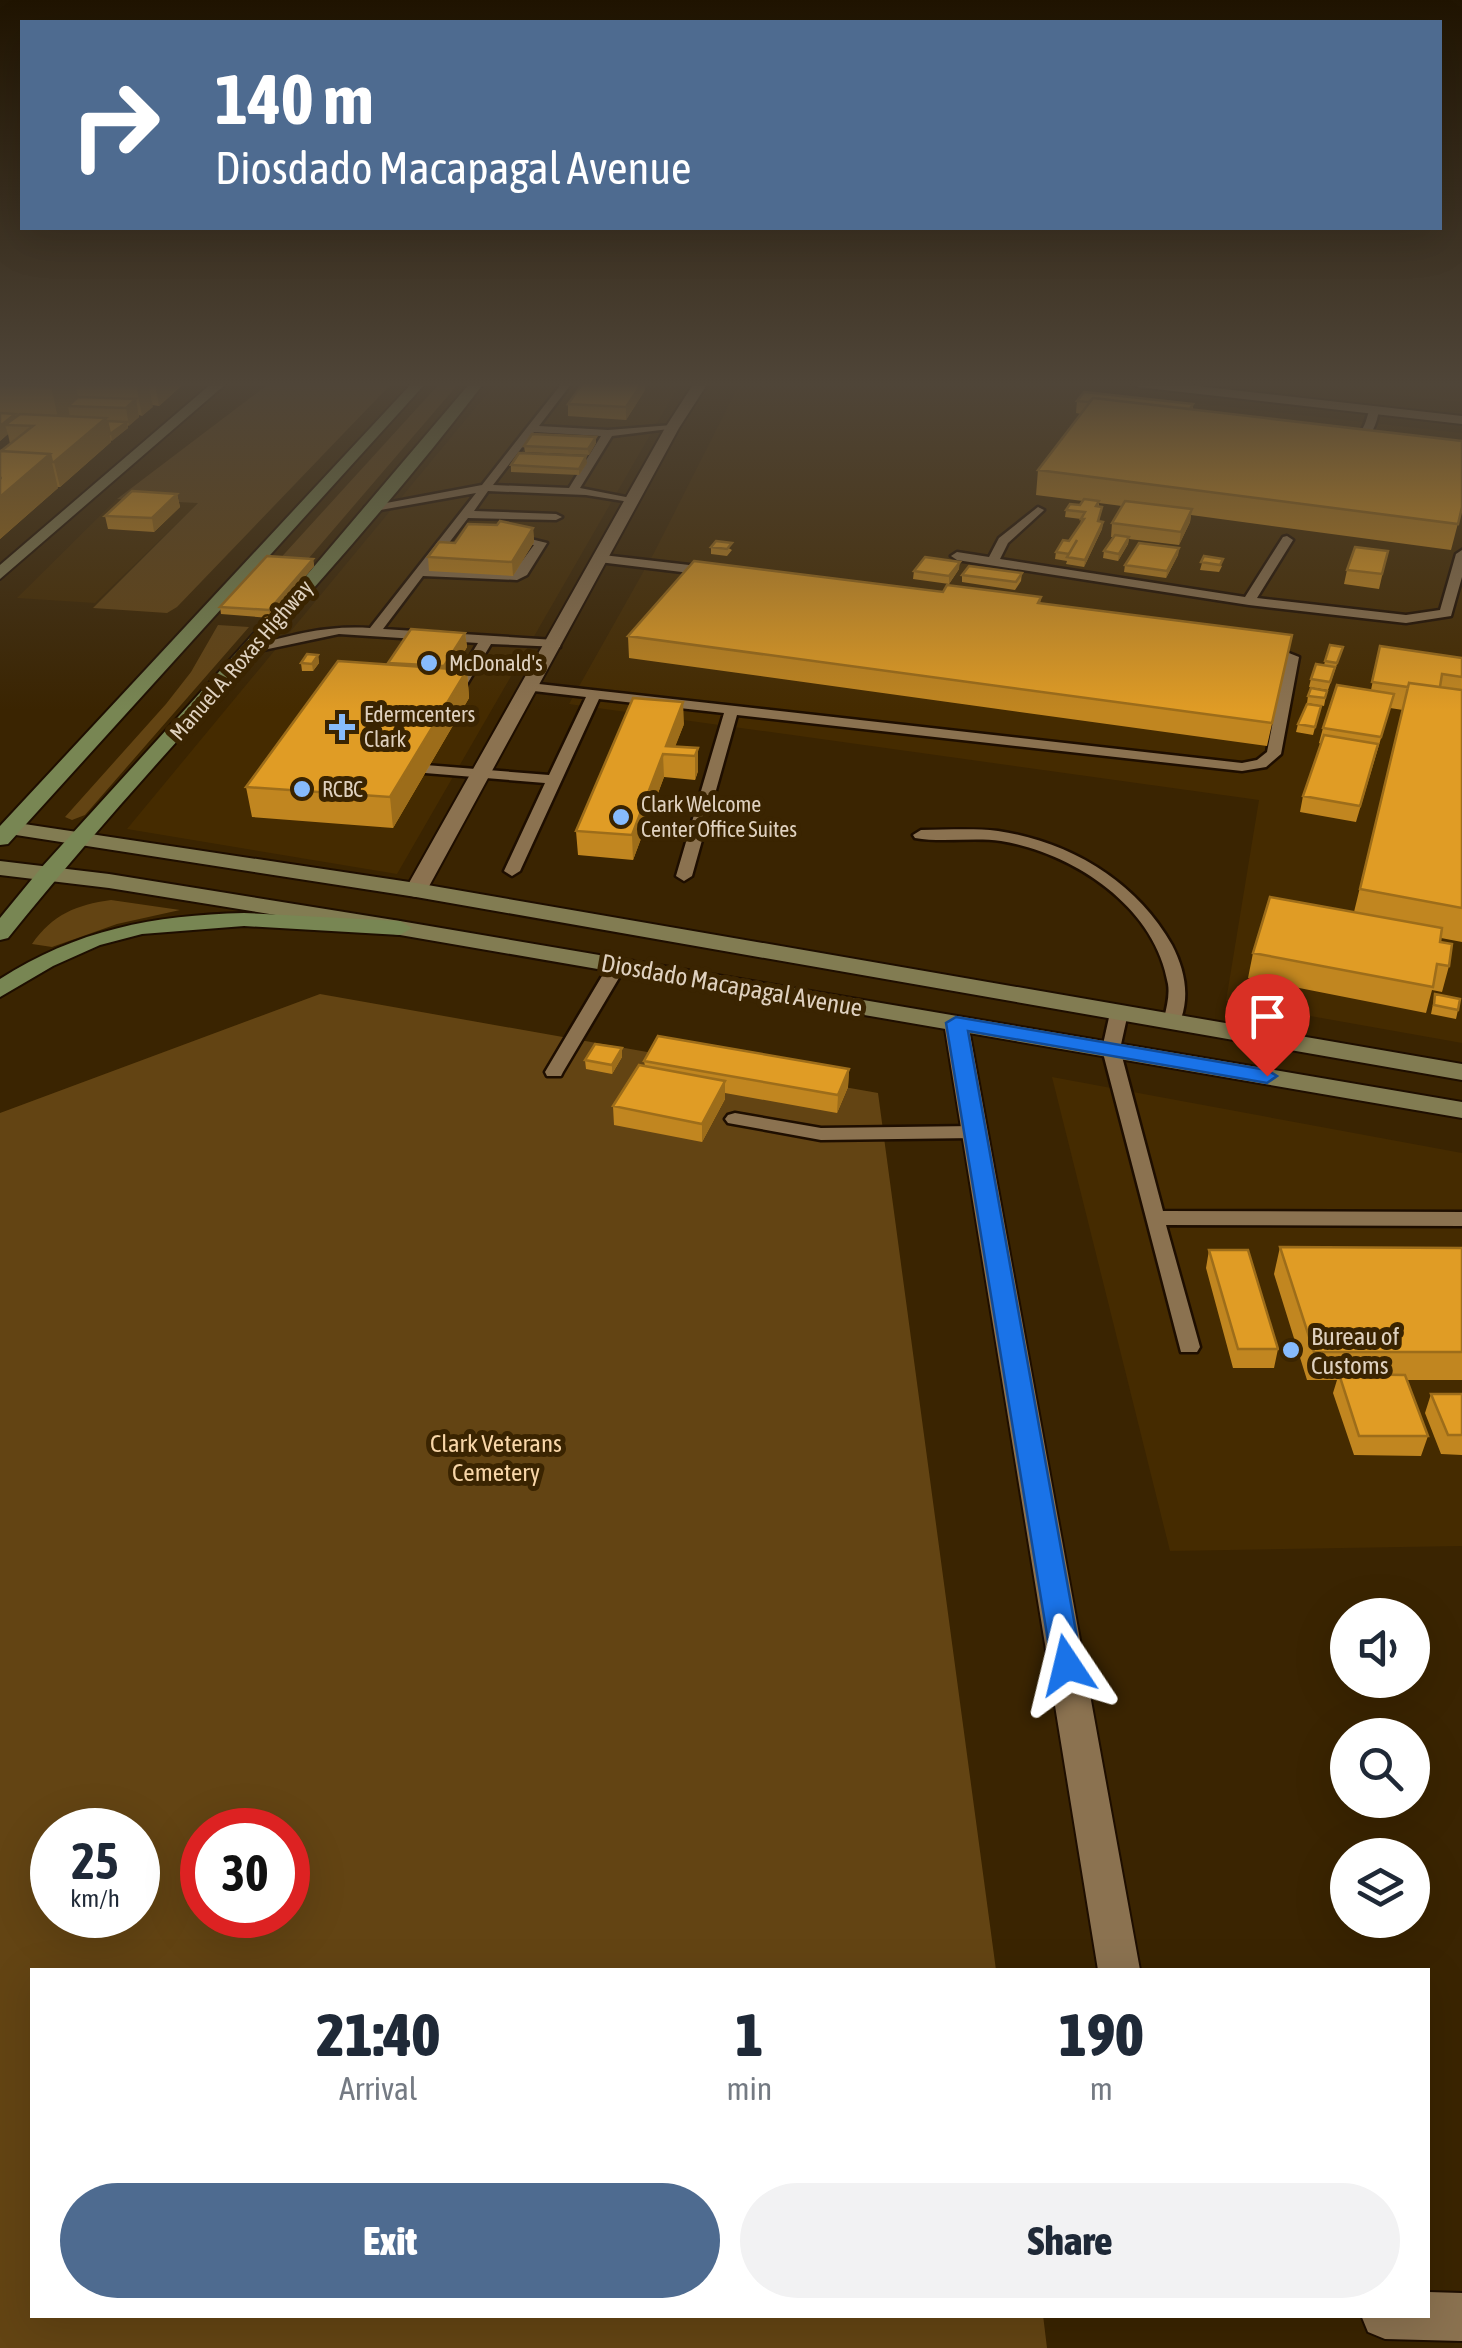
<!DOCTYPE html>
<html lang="en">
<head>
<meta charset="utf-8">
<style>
	:root { --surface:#fff; --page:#f2f2f3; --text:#1f2937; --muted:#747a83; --accent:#4e6b90 }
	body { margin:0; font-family:"Asap Condensed",sans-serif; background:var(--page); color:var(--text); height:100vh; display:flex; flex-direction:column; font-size:38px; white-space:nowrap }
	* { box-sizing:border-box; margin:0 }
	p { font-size:32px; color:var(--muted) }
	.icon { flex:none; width:55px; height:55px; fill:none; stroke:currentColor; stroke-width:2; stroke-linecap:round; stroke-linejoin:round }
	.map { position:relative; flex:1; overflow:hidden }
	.drawer { position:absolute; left:30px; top:1968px; width:1400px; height:350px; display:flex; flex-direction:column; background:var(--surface); border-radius:0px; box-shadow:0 10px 40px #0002 }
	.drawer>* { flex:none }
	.hud { position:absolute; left:20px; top:20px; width:1422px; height:210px; border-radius:0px; box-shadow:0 10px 40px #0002; background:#4e6b90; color:#fff; overflow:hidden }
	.controls { position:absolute; left:1330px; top:1598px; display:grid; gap:20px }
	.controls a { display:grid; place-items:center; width:100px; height:100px; border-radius:50%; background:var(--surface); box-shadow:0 10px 40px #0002; font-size:50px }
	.speed { position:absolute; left:30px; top:1808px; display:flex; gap:20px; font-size:50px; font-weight:700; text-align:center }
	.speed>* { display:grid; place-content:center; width:130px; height:130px; border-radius:50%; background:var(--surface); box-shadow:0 10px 40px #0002; line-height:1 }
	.speed small { font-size:25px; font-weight:400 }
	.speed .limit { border:15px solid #d22; background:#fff; color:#111 }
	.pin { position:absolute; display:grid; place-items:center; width:85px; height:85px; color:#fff; margin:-102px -42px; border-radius:50% 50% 50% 0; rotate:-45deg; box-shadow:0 0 10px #0007 }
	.pin .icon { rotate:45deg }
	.me { position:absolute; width:110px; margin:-55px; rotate:350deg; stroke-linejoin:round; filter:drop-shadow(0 0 8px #0008) }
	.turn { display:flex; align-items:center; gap:35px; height:210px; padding:0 30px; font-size:45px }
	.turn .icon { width:130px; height:130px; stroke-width:2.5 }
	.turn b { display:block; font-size:70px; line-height:85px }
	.eta { display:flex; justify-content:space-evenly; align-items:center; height:170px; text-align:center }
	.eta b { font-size:60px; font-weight:800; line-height:70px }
	.primary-button { display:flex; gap:20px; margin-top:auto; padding:20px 30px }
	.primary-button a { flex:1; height:115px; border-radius:60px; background:var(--accent); color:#fff; font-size:40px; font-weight:800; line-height:115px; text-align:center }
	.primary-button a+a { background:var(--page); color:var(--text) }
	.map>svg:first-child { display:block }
	.built { fill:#452b00 }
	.green { fill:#634413; fill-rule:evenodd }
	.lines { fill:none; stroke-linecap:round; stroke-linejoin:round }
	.service-casing { stroke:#1e0e00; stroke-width:5 }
	.minor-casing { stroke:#1e0e00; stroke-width:4 }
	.secondary-casing { stroke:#1e0e00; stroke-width:4 }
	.primary-casing { stroke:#1e0e00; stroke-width:4 }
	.service { fill:#8b7250; fill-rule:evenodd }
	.minor { fill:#8b7250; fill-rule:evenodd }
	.secondary { fill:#827c52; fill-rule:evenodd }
	.primary { fill:#788653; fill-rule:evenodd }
	.wall { fill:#c18620 }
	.shaded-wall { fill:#9d6d1a }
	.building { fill:#e09c25; stroke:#9d6d1a; stroke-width:2.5 }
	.route { fill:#1a73e8; stroke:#114b97; stroke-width:2.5 }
	.poi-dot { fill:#87bbfc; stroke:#3a2401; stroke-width:4 }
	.labels { text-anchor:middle; stroke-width:10; stroke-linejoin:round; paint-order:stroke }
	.far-street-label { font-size:22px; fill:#dfd1bf; stroke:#3a2401 }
	.far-poi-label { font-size:22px; fill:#dfd1bf; stroke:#3a2401; text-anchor:start }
	.street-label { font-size:25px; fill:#dfd1bf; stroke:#3a2401 }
	.poi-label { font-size:25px; fill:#dfd1bf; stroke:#3a2401; text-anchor:start }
	.park-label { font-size:25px; fill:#f8d6a8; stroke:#3a2401 }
</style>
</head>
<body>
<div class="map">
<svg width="1462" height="2348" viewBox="0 0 1462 2348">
	<rect width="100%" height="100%" fill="#3a2401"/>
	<path class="built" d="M496,383H680L397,874L127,829Z
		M740,383H1015L1462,433V1043L1226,1001L1259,800L569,704L654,553Z
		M1277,383H1462V402L1281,383Z
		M117,499L199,502L95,603L17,598Z
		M1052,1077L1462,1153V1546L1170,1551Z"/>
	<path class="green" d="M270,383H392L177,607L167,613L93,608L198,503L117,499Z
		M440,383H459L303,565L276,563Z
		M218,625L249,627L85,815L72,820L65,817L166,704L191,672Z
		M111,900L180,910L117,924L52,947L32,944C53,914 76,905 111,900Z
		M320,994L878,1093L996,1970H32V2315H1043L1047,2348H0V1113ZM52,1830H138V1915H52ZM202,1830H288V1915H202Z"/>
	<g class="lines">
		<g class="service-casing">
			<path id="service" d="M562,383H572L539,426L608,430L672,425L677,428L612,436L580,488L636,499V503L586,495L488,491L474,511L556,514L562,517L556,520L468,518L429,569L514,572L534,545L506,541V535L510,534L547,543L527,575L517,580L423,576L383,629L555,640L560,641V647L491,644L463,691L456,695L449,691L478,643L339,634L244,654V648C287,636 325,625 370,628L476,493L369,512L365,511V507L482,485ZM534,432L601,436L569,488L493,485Z
				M1370,407L1379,409C1376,431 1367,446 1344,445V441C1364,436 1365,424 1370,407Z
				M1038,507L1044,510L1042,512L1008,543L1000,559L1245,597L1283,537L1287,536L1293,540L1257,598L1406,615L1440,610L1456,554L1462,550V577L1451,616L1406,623L1249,605L957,560L951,556L957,552L989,557L999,538Z
				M603,555L715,568L721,572L715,576L599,562L597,559Z
				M1264,643L1299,657L1281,754L1266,767L1242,771L737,715L692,876L684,881L676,876L724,713L599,699L520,871L512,876L504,871L545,783L413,772L406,768L413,764L549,775L586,697L525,690L523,687L530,683L1242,763L1257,760L1267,752L1285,659L1259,650L1257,647Z
				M921,830C946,830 973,828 998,831C1070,842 1136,881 1172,945C1185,970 1191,999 1178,1026H1166L1163,1022C1166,1010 1170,996 1168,984C1155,906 1073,853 1001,841C973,837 943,843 915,838L913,835Z
				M617,961L626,966L563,1072L561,1076H547L545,1072L608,966Z
				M1119,1008L1128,1013L1120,1049L1163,1211L1462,1212V1226L1166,1225L1200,1347L1197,1352H1181L1102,1049L1110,1013Z
				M735,1113L821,1128L975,1126L985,1132L975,1138L821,1140L728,1123L725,1119L728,1115Z"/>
		</g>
		<g class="minor-casing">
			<path id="minor" d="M694,383H708L679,428L427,890L416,897L408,895L405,890L665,428Z
				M1131,383H1171L1462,416V424L1138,387Z
				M956,1016L968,1023L1140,1970H1098L944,1023Z
				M1428,2292L1462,2293V2341L1385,2339L1368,2332L1361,2315H1428Z"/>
		</g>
		<g class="secondary-casing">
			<path id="secondary" d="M212,383H227L0,579V565Z
				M11,822L416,883L1462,1064V1080L416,897L3,833L0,828Z
				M0,861L109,874L400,921L1462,1102V1118L400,935L109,888L0,875Z"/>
		</g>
		<g class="primary-casing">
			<path id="primary" d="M412,383H426L8,844L0,845V826Z
				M470,383H484C336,577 161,748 8,938L0,940V918L41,868L306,576Z
				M244,913L400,921L412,928L400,935L244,926L142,934L100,945L53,966L0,997V979C76,930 154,915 244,913Z"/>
		</g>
		<use href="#service" class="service"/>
		<use href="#minor" class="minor"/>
		<use href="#secondary" class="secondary"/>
		<use href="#primary" class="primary"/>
	</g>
	<path class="wall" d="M0,383H185L180,385L181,386L159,406L152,405L142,416L139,415V417L128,426V428L111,441V442L60,487H57L58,488L0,539V451L10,444L8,434L0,441Z
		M583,383H645V390L626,420L568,416V404Z
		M1077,401L1193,404V410L1462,508L1451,550L1191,515L1190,522L1179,545L1129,539L1128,544L1118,561L1103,558L1104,551L1113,537H1111L1112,523L1122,506L1099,503V507H1102L1099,521L1103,522L1102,529L1084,567L1066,564L1067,561L1055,559L1056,552L1069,541L1080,526L1081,519L1065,517L1066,510L1080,505L1083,501L1036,495L1038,470L1081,414L1076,413Z
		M596,443L589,455L525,452L524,446Z
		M587,463L579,475L511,472V465Z
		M177,494L180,507L154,532L108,529L105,516Z
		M533,528L534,542L513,576L429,571L428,557Z
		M716,541L732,550L727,556L711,554V547Z
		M1179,548L1178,555L1166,578L1124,572L1125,565Z
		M1388,551L1379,589L1344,584L1347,570Z
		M1204,556L1222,566L1219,572L1200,570Z
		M313,559L314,566L270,618L221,614L220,607Z
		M959,569L949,584L913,579L914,571Z
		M1022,573L1021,581L1015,590L962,582V575Z
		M943,592L1041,597L1040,604L1292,635L1267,746L629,658L628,636Z
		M465,633L467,647L454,669L467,670L469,698L393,828L252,817L246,787L388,664V663Z
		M1330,645L1343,647L1328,690L1309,687L1311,679L1324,665Z
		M1380,646L1462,658V942L1441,938L1440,942L1449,966L1442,992L1432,990L1426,1013L1248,978L1253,953L1354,912L1403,710L1390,708L1356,822L1300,812L1303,796L1321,744L1319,743L1323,728L1371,690Z
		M318,655L319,663L313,671H302L301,663Z
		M1327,691L1324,706L1307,703L1308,696Z
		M1321,706L1313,735L1296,732L1298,724Z
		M684,724L675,746L698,748V771L695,780L664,777L633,860L578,855L576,831Z
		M1435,994L1458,1010L1456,1019L1431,1014Z
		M622,1048V1057L612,1074L586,1069L585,1060Z
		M644,1061L849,1069L848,1087L837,1113L725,1093V1099L702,1142L614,1125L613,1106L645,1066Z
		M1280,1247L1462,1248V1380H1407L1428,1436L1421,1456L1354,1455L1333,1393L1337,1380H1307L1274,1274Z
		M1209,1250L1278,1349L1274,1368H1233L1206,1268Z
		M1431,1394H1462V1455L1441,1454L1425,1413Z"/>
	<path class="shaded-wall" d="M57,383H75L80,406H68L70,418L60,427L51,387Z
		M138,383H148L153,407L142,416L136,384Z
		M155,383H180L181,386L159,406Z
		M642,383H645V390L626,420V407Z
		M136,399L139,417L129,426L126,408Z
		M15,414L18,426L5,425L8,434L0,441V426Z
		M106,418L111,442L60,487L54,462Z
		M127,422L128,428L112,441L111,434Z
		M596,437V443L589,455L588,449Z
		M50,454L58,488L0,539V497Z
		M586,456L587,463L579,475V469Z
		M177,494L180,507L154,532L152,518Z
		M1192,509L1190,522L1179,545L1181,532Z
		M1103,522L1102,529L1084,567L1085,560Z
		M533,528L534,542L513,576L512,562Z
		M1129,537L1128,544L1118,561L1119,554Z
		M1179,548L1178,555L1166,578L1167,571Z
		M313,559L314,566L270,618L269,610Z
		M960,562L959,569L949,584V576Z
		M465,633L467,647L446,682L444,666Z
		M318,655L319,663L313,671L312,664Z
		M467,670L469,698L393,828L390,797Z
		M683,702L684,724L672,755L666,746Z
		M698,748V771L695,780V756Z
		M663,754L664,777L633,860L632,835Z
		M622,1048V1057L612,1074V1065Z
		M849,1069L848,1087L837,1113L838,1095Z
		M725,1081V1099L702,1142V1124Z"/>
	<path class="building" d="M0,383H57L51,387L0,385Z
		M583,383H642L626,407L568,404Z
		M1084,392L1193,404L1190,409L1093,398L1089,402L1077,401Z
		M78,397L136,399L126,408L68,406Z
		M1093,398L1462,441V507L1458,524L1038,470Z
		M0,413L15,414L0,426Z
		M20,414L106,418L54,462H52L50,454L1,451L33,426L5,425Z
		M107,421L127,422L110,434Z
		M532,434L596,437L588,449L524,446Z
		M0,451L50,454L0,497V478H2H0Z
		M519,453L586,456L579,469L511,465Z
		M132,491L177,494L152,518L105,516Z
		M1084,499L1099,501L1096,506L1102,507L1098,521L1103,522L1085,560L1067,557L1077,540L1069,554L1056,552L1063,540L1069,541L1084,519H1081L1085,512L1066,510L1070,504L1080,505Z
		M1125,501L1192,509L1181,532L1112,523Z
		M500,521L533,528L512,562L428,557L439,542L455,543L468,524L497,525Z
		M1115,535L1129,537L1119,554L1104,551Z
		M716,541L732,543L727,549L711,547Z
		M1139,543L1179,548L1167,571L1125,565Z
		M1355,547L1388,551L1382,574L1347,570Z
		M267,556L313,559L269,610L220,607Z
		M1204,556L1223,559L1220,565L1201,562Z
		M925,557L960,562L949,576L914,571Z
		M694,561L943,592L947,585L1041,597L1038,603L1292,635L1272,723L628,636Z
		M969,566L1022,573L1016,582L962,575Z
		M411,629L465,633L444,666L388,663Z
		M1330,645L1343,647L1337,663L1325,661Z
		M1380,646L1462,658V677L1442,674L1440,687L1409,683L1408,687L1372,682Z
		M307,654L318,655L312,664L301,663Z
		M338,661L467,670L390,797L246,787Z
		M1316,664L1335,667L1330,682L1311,679Z
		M1409,683L1462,690V908L1360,889Z
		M1337,685L1394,694L1381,737L1323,728Z
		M1311,688L1327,691L1325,698L1308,696Z
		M633,698L683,702L666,746L698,748L695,756L663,754L632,835L576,831Z
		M1307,704L1321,706L1315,727L1298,724Z
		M1324,735L1378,744L1360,806L1303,796Z
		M1270,897L1442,928L1440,942L1452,944L1449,966L1437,964L1433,987L1253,953Z
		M1435,994L1460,999L1458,1010L1434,1005Z
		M658,1036L849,1069L838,1095L644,1061Z
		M595,1044L622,1048L612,1065L585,1060Z
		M639,1065L725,1081L702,1124L613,1106Z
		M1280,1247L1462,1248V1352H1314Z
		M1209,1250H1248L1278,1349H1238Z
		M1339,1374L1405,1375L1428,1436H1359Z
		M1431,1394H1462V1435H1448Z"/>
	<linearGradient id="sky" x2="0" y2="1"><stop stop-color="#201401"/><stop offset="0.54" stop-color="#4f4538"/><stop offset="1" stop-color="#4f4538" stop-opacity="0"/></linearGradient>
	<rect width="1462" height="711" fill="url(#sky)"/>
	<path class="route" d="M956,1017L1267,1070L1277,1076L1267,1083L968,1031L1082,1665L1077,1674L1067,1678L1056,1674L1052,1665L946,1023Z"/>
	<g class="poi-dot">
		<circle cx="429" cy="663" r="10"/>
		<path d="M337 712h10v10h10v10h-10v10h-10v-10h-10v-10h10z"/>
		<circle cx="302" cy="789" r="10"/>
		<circle cx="621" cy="817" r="10"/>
		<circle cx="1291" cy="1350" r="10"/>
	</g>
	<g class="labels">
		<g class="far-street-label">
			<text transform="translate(241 660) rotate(-49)" y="8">Manuel A. Roxas Highway</text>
		</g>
		<g class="far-poi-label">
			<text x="449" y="671">McDonald's</text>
			<text x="364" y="722">Edermcenters<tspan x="364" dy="25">Clark</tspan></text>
			<text x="322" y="797">RCBC</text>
			<text x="641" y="812">Clark Welcome<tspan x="641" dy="25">Center Office Suites</tspan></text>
		</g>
		<g class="street-label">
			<text transform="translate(732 985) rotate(10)" y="9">Diosdado Macapagal Avenue</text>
		</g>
		<g class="poi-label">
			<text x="1311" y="1345">Bureau of<tspan x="1311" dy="29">Customs</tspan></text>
		</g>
		<g class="park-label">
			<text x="496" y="1452">Clark Veterans<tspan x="496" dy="29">Cemetery</tspan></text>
		</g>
	</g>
</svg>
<div class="controls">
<a><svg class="icon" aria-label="sound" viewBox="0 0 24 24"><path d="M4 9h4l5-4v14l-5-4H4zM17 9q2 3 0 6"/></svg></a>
<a><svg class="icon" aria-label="search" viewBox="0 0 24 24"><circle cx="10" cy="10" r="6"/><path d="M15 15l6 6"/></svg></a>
<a><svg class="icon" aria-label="layers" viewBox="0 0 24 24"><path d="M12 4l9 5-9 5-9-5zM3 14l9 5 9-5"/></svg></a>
</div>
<div class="speed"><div>25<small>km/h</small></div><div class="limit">30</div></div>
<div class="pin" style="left:1267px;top:1076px;background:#d93025"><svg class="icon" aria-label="arrive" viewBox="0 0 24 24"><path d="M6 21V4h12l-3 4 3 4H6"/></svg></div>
<svg class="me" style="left:1067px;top:1665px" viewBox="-20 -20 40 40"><path d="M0-17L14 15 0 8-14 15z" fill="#1a73e8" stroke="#fff" stroke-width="4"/></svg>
<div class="hud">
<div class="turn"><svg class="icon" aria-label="right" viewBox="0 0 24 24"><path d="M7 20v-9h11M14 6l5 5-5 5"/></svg><div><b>140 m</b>Diosdado Macapagal Avenue</div></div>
</div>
<section class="drawer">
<div class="eta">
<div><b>21:40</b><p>Arrival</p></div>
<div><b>1</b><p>min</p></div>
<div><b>190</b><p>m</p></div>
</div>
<div class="primary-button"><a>Exit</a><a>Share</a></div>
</section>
</div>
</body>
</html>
